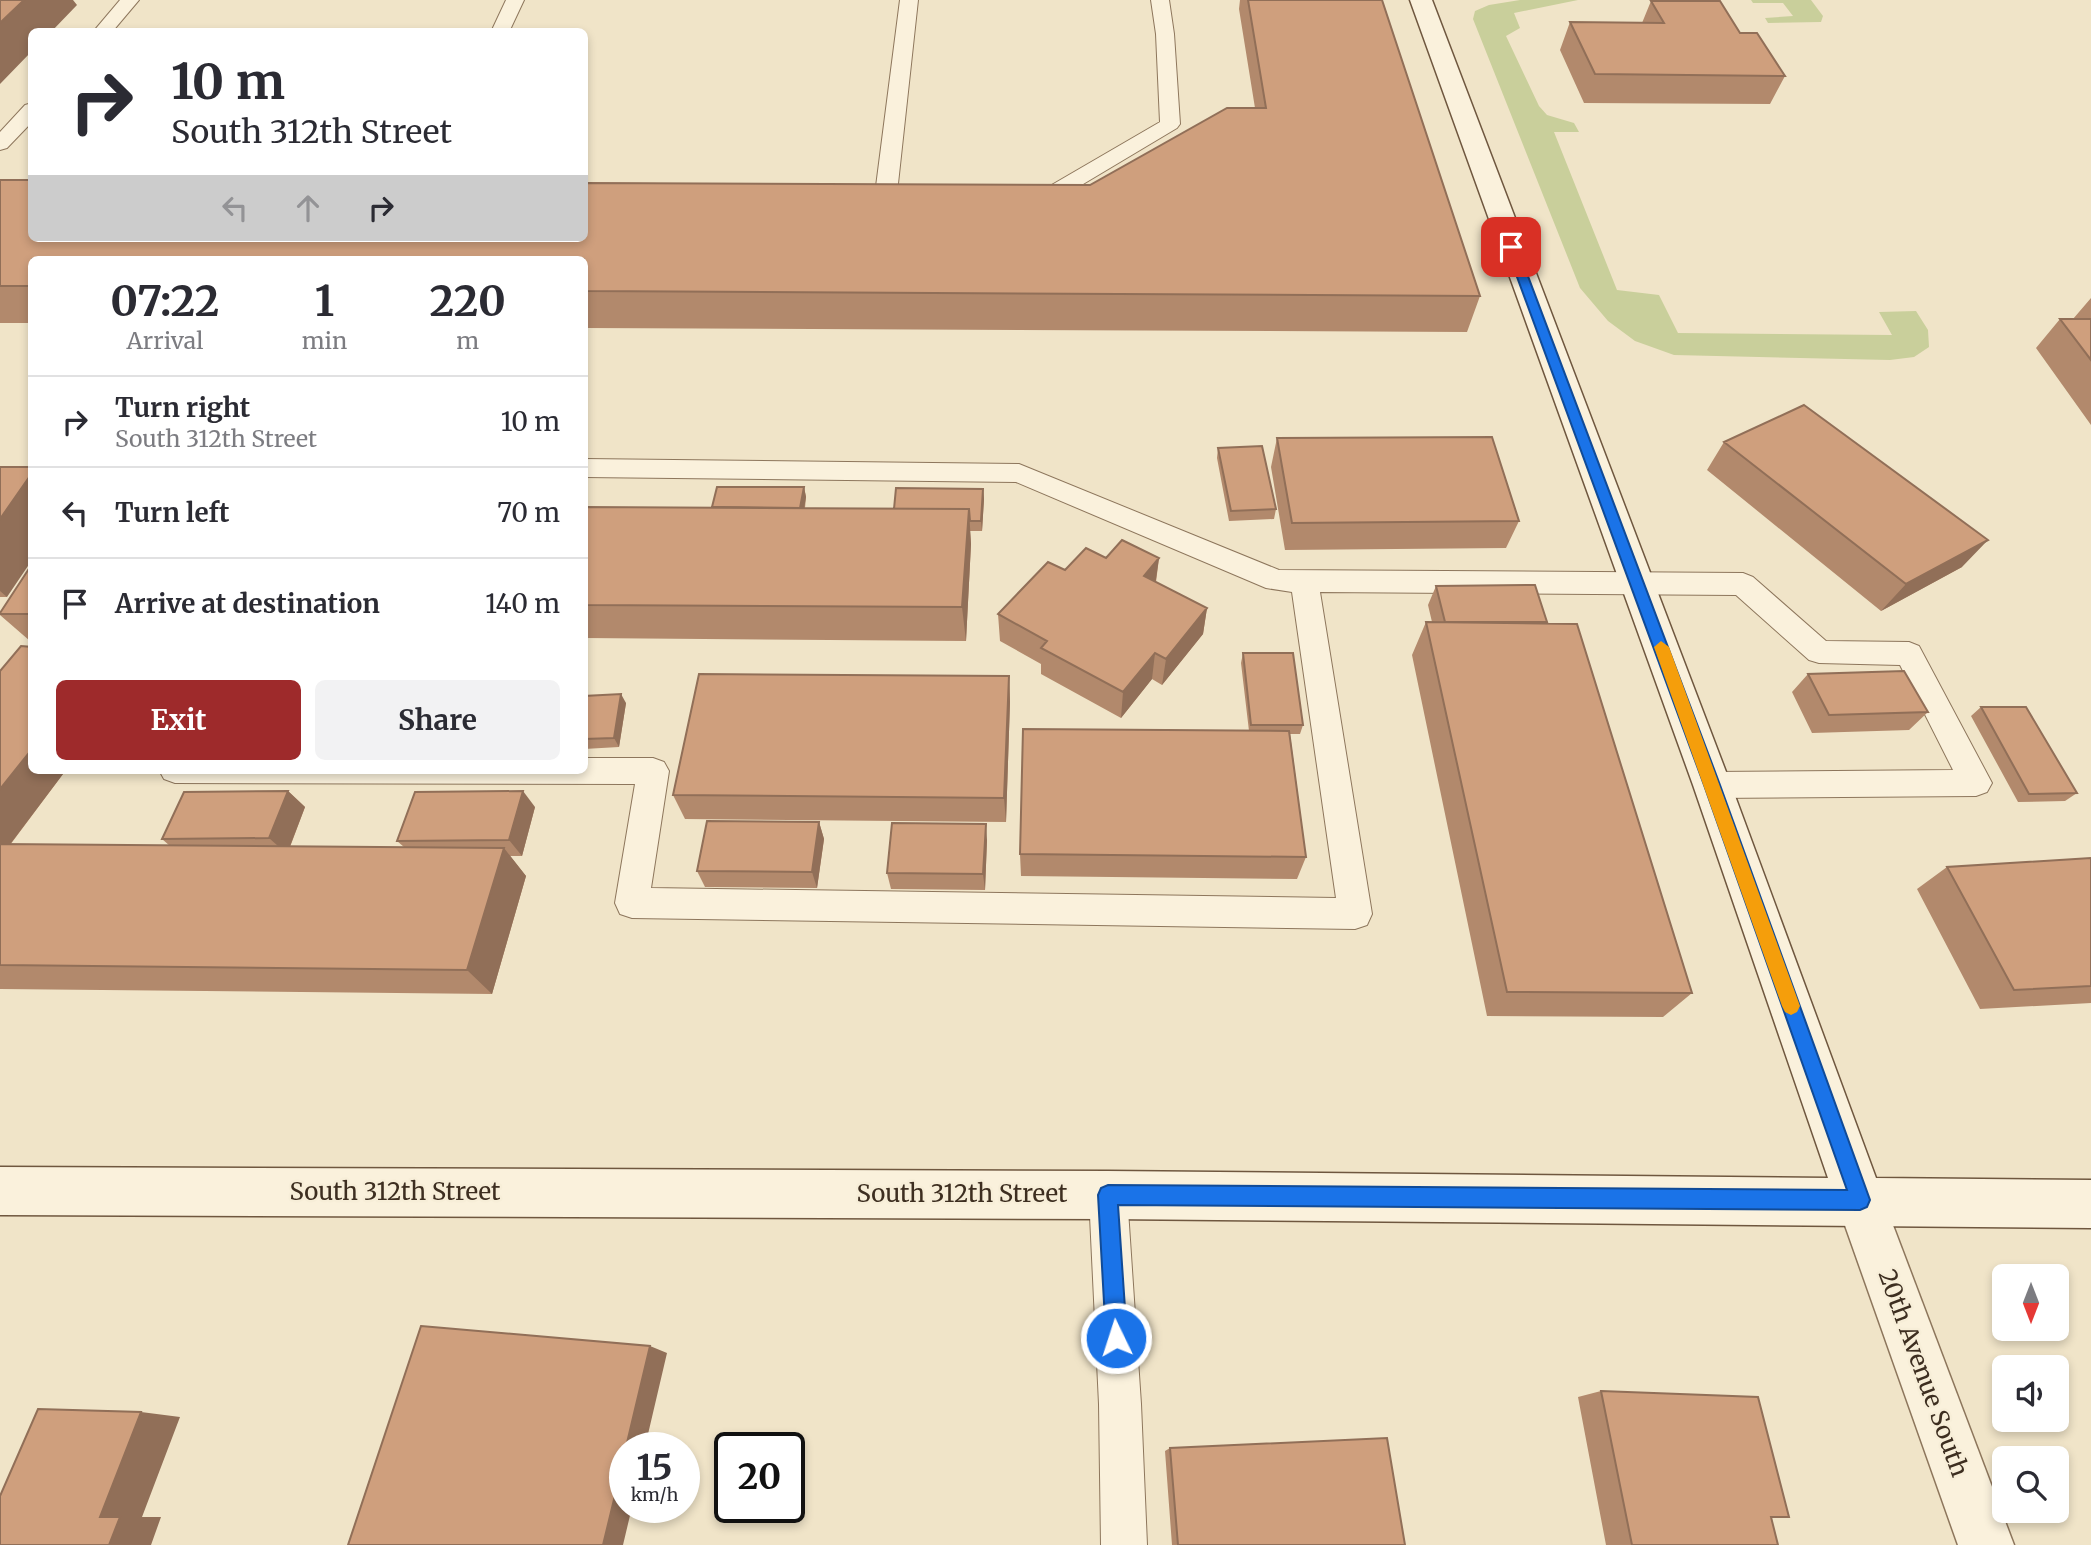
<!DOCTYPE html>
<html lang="en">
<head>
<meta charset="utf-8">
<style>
	:root { --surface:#fff; --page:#f2f2f3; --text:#2b2b33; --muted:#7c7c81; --line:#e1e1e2; --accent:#9e2a2b }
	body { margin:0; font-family:Merriweather,serif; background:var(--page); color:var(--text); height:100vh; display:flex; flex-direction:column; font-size:26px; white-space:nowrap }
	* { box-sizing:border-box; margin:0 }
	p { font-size:23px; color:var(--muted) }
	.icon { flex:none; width:38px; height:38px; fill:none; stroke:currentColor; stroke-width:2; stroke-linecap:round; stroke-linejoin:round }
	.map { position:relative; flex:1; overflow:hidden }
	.drawer { position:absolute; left:28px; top:256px; width:560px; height:518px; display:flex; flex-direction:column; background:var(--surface); border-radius:10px; box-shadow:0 4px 10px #0003 }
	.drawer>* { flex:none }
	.banner { position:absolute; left:28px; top:28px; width:560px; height:214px; border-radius:10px; box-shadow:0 4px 10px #0003; background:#fff; color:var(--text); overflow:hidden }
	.needle { width:46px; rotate:180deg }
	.fabs { position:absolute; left:1992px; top:1264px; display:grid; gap:14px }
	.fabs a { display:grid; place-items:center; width:77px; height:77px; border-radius:10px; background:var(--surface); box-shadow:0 4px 10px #0003; font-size:35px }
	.speed { position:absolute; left:609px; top:1432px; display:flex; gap:14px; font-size:35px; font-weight:700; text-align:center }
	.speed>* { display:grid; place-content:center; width:91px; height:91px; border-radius:50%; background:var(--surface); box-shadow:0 4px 10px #0003; line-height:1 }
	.speed small { font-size:18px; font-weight:400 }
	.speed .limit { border:4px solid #111; border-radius:10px; background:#fff; color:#111 }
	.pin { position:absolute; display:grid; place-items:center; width:60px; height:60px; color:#fff; margin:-30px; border-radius:14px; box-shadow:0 4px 10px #0006 }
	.me { position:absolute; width:77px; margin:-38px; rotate:356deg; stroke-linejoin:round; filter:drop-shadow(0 0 5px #0008) }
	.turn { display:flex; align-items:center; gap:24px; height:147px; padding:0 28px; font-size:32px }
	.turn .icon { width:91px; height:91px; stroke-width:2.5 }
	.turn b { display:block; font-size:49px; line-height:60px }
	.lanes { display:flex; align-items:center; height:66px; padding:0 28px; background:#0003; justify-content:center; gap:35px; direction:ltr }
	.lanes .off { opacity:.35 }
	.eta { display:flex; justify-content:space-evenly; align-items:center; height:119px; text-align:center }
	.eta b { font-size:42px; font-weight:700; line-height:49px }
	.cta { display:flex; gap:14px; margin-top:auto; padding:14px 28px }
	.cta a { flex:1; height:80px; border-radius:10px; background:var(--accent); color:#fff; font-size:28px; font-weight:700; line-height:80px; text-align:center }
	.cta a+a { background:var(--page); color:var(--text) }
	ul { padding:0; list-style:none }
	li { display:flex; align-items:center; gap:21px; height:91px; padding:0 28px; border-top:2px solid var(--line) }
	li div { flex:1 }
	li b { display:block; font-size:26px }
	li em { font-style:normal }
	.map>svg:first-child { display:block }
	.green { fill:#c9cf9b }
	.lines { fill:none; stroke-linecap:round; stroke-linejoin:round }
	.lane-casing { stroke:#8d765c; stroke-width:2 }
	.street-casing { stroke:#8d765c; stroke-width:3 }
	.secondary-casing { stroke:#6f573f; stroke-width:3 }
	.lane { fill:#faf1dc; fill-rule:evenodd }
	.street { fill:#faf1dc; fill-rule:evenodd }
	.secondary { fill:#faf1dc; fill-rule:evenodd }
	.wall { fill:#b2896c }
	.shaded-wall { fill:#916f58 }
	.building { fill:#cf9f7d; stroke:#916f58; stroke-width:2 }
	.route { fill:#1a73e8; stroke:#114b97; stroke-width:2 }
	.slow { fill:#f59e0b }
	.labels { text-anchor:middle; stroke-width:5; stroke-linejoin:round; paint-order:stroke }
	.near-street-label { font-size:24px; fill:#3d2e20; stroke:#f7eed8 }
</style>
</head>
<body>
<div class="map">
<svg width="2091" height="1545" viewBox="0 0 2091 1545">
	<rect width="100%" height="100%" fill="#f0e4c8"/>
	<path class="green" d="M1520,0H1578L1514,13L1520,28L1506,36L1539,106L1547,115L1574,123L1579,132H1554L1617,290L1659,295L1678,333L1892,335L1879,312L1916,311L1928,330L1929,347L1914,357L1890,360L1674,355L1635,341L1608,321L1580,288L1473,19L1475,11L1489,5Z
		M1751,0H1811L1823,16L1821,22L1768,23L1765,18L1793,16L1783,3H1753Z"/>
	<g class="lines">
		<g class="lane-casing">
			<path id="lane" d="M120,0H139L112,32H93Z
				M506,0H524L509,32H491Z
				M900,0H918L896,202L893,207H877L874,202Z
				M1151,0H1169L1174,34L1180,124L1177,128L1043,208H1022L1019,203L1022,198L1031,197L1160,122L1156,34Z
				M32,103V122L7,148L0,150V132L25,105Z
				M584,459L1019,464L1279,570L1743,573L1753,577L1826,641L1909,642L1919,646L1992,783L1987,792L1976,796L1712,798L1701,794L1696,785L1701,776L1712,772L1953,770L1900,665L1819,663L1809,660L1736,595L1320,592L1372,914L1367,925L1355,929L632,918L620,914L615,903L635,784L175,783L164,779L159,770H584V758H653L664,762L669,771L651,888L1336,898L1292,592L1266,588L1016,482L584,477Z
				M1108,1176L1122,1181L1127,1195L1141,1404L1147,1545H1101L1099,1404L1089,1195L1094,1181Z"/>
		</g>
		<g class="street-casing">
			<path id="street" d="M1860,1176L1877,1183L2014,1545H1958L1836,1200L1843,1183Z"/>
		</g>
		<g class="secondary-casing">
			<path id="secondary" d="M1410,0H1432L1731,785L1876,1178L2091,1180V1228L1108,1219L0,1215V1167L1108,1171L1828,1178L1693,785Z"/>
		</g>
		<use href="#lane" class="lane"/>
		<use href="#street" class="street"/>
		<use href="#secondary" class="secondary"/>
	</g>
	<path class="wall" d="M1240,0H1382L1480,296L1467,332L584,328V259H32V323H0V180L1090,185L1255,108L1239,9Z
		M1651,1L1740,33L1785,76L1770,104L1584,103L1560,50L1570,22L1642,23Z
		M2091,298V425L2036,348L2060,319H2073Z
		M1277,438L1519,521L1506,548L1285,550L1271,467Z
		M1724,442L1962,567L1881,611L1707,470Z
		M1218,448L1276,509L1274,519L1229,521L1217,458Z
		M0,467L7,597H0Z
		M804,487L806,497L805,508L894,509L983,489L984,499L982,531H970L971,544L966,641L584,638V507H712Z
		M1106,558H1159L1156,582L1207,608L1203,634L1162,685L1152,679L1121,718L1041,674V664L1000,641L998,614L1065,570Z
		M32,564V641H30L0,615V613Z
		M1436,586L1547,622L1546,623L1692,993L1663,1017L1487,1016L1412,655L1426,622H1432L1428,605Z
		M1243,653L1303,725L1300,734H1290L1306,857L1297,879L1021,876L1020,854L1249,731L1241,663Z
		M0,671L66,770L10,845L170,846L162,839L288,791L305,807L290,847H404L397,841L535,807L522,856H510L526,876L492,994L0,989Z
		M1808,674L1928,712L1909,730L1812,733L1792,692Z
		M1009,676L1010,702L1006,822L685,819L673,795Z
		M584,696L626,703L619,747L584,749Z
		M1981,707L2077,793L2065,801L2018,802L1971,716Z
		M819,822L824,839L817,888L705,887L697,871Z
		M987,840L985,890L891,889L887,873Z
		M2091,858V1003L1980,1009L1917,889L1947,867Z
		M1601,1391L1771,1517L1778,1545H1606L1578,1397Z
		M1170,1448L1405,1545H1172L1165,1451Z"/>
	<path class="shaded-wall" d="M24,0H73L77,5L51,32H32V51L0,84V23Z
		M32,473V560L7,597L0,591V519Z
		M804,487L806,497L801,527L799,517Z
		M983,489L984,499L982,531L981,521Z
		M969,509L971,544L966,641L962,607Z
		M1988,540L1962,567L1881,611L1906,584Z
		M1159,558L1155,586L1144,576Z
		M1207,608L1203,634L1162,685L1166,659Z
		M1155,653L1152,679L1121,718L1123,692Z
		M1009,676L1010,702L1006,822L1004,798Z
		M621,694L626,703L619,747L614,738Z
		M32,749V770H66L8,847L0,884V789Z
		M288,791L305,807L287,854L269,838Z
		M523,791L535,807L522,856L509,840Z
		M819,822L824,839L817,888L812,872Z
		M986,824L987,840L985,890L983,874Z
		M504,848L526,876L492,994L467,970Z
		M650,1346L667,1353L645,1447H626Z
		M141,1412L180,1417L142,1517H161L151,1545H109L100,1517Z
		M625,1454V1507H632L623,1545H603Z"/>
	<path class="building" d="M0,0H24L0,23Z
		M1248,0H1382L1480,296L584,291V259H32V286H0V180H32V238H584V183L1090,185L1227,108H1266Z
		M1651,1H1720L1740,33H1757L1785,76L1595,74L1570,22L1664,23Z
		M2060,319H2091V360Z
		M1804,405L1988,540L1906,584L1724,442Z
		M1492,437L1519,521L1292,523L1277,438Z
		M1262,446L1276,509L1231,511L1218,448Z
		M0,467H32V473L0,519Z
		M717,487H804L800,508L712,507Z
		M896,488L983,489L981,521H970L969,509H894Z
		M584,507L969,509L962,607L584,605Z
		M1122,540L1159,558L1144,576L1207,608L1166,659L1155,653L1123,692L1041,648L1047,641L998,614L1048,562L1065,570L1086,548L1106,558Z
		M32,564V614H0V613Z
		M1535,585L1547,622H1445L1436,586Z
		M1426,622L1577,624L1692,993L1507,992Z
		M21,646L32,647V749L0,789V671Z
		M1243,653H1293L1303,725H1251Z
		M1904,671L1928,712L1829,715L1808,674Z
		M699,674L1009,676L1004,798L673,795Z
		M621,694L614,738L584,739V696Z
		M1981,707H2026L2077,793L2029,794Z
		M1023,729L1289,731L1306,857L1020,854Z
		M288,791L269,838L162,839L184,792Z
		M523,791L509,840L397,841L415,792Z
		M707,821L819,822L812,872L697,871Z
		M892,823L986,824L983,874L887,873Z
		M0,844L504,848L467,970L0,965Z
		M2091,858V986L2014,990L1947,867Z
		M421,1326L650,1346L626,1447H625V1454L603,1545H348Z
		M1601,1391L1758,1397L1789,1517H1771L1778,1545H1632Z
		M38,1409L141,1412L100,1517H120L109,1545H0V1496Z
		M1387,1438L1405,1545H1178L1170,1448Z"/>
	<path class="route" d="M1511,244L1517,247L1720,785L1870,1200L1867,1207L1860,1210L1118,1205L1127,1338L1124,1345L1116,1348L1109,1345L1106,1338L1098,1195L1101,1188L1108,1185L1847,1190L1704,785L1506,247Z"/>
	<path class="slow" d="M1661,641L1669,647L1800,1006L1797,1012L1791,1015L1785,1012L1782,1006L1654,647Z"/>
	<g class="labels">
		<g class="near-street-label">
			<text x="395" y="1200">South 312th Street</text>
			<text x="962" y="1202">South 312th Street</text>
			<text transform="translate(1923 1373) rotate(70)" y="8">20th Avenue South</text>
		</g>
	</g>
</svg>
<div class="fabs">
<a><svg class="needle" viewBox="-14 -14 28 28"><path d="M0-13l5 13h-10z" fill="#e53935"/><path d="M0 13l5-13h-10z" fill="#7c7c81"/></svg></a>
<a><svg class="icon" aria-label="sound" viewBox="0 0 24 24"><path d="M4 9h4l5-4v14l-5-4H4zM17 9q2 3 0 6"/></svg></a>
<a><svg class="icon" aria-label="search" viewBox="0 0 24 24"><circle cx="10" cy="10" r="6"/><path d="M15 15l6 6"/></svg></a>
</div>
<div class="speed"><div>15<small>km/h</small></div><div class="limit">20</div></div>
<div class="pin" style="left:1511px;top:247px;background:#d93025"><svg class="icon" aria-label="arrive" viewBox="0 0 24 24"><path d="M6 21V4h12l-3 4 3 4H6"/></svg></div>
<svg class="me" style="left:1116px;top:1338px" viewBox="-20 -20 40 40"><circle r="17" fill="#1a73e8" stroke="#fff" stroke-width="3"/><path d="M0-11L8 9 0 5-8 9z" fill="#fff"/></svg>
<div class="banner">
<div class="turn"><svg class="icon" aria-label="right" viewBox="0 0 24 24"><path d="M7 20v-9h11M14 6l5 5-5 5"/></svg><div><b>10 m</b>South 312th Street</div></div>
<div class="lanes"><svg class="icon off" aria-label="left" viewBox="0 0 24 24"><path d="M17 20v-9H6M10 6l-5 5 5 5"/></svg><svg class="icon off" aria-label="ahead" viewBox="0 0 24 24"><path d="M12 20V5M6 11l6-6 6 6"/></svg><svg class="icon" aria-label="right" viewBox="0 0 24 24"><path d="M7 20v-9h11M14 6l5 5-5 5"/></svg></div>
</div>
<section class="drawer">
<div class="eta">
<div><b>07:22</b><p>Arrival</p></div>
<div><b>1</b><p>min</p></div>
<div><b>220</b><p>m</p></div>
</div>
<ul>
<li><svg class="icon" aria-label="right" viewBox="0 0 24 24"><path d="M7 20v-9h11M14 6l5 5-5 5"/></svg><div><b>Turn right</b><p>South 312th Street</p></div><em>10 m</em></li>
<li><svg class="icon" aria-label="left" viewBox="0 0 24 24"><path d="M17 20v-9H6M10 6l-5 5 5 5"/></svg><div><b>Turn left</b></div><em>70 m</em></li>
<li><svg class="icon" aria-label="arrive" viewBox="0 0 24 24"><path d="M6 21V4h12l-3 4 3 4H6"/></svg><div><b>Arrive at destination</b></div><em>140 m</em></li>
</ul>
<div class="cta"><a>Exit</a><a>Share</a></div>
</section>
</div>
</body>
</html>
